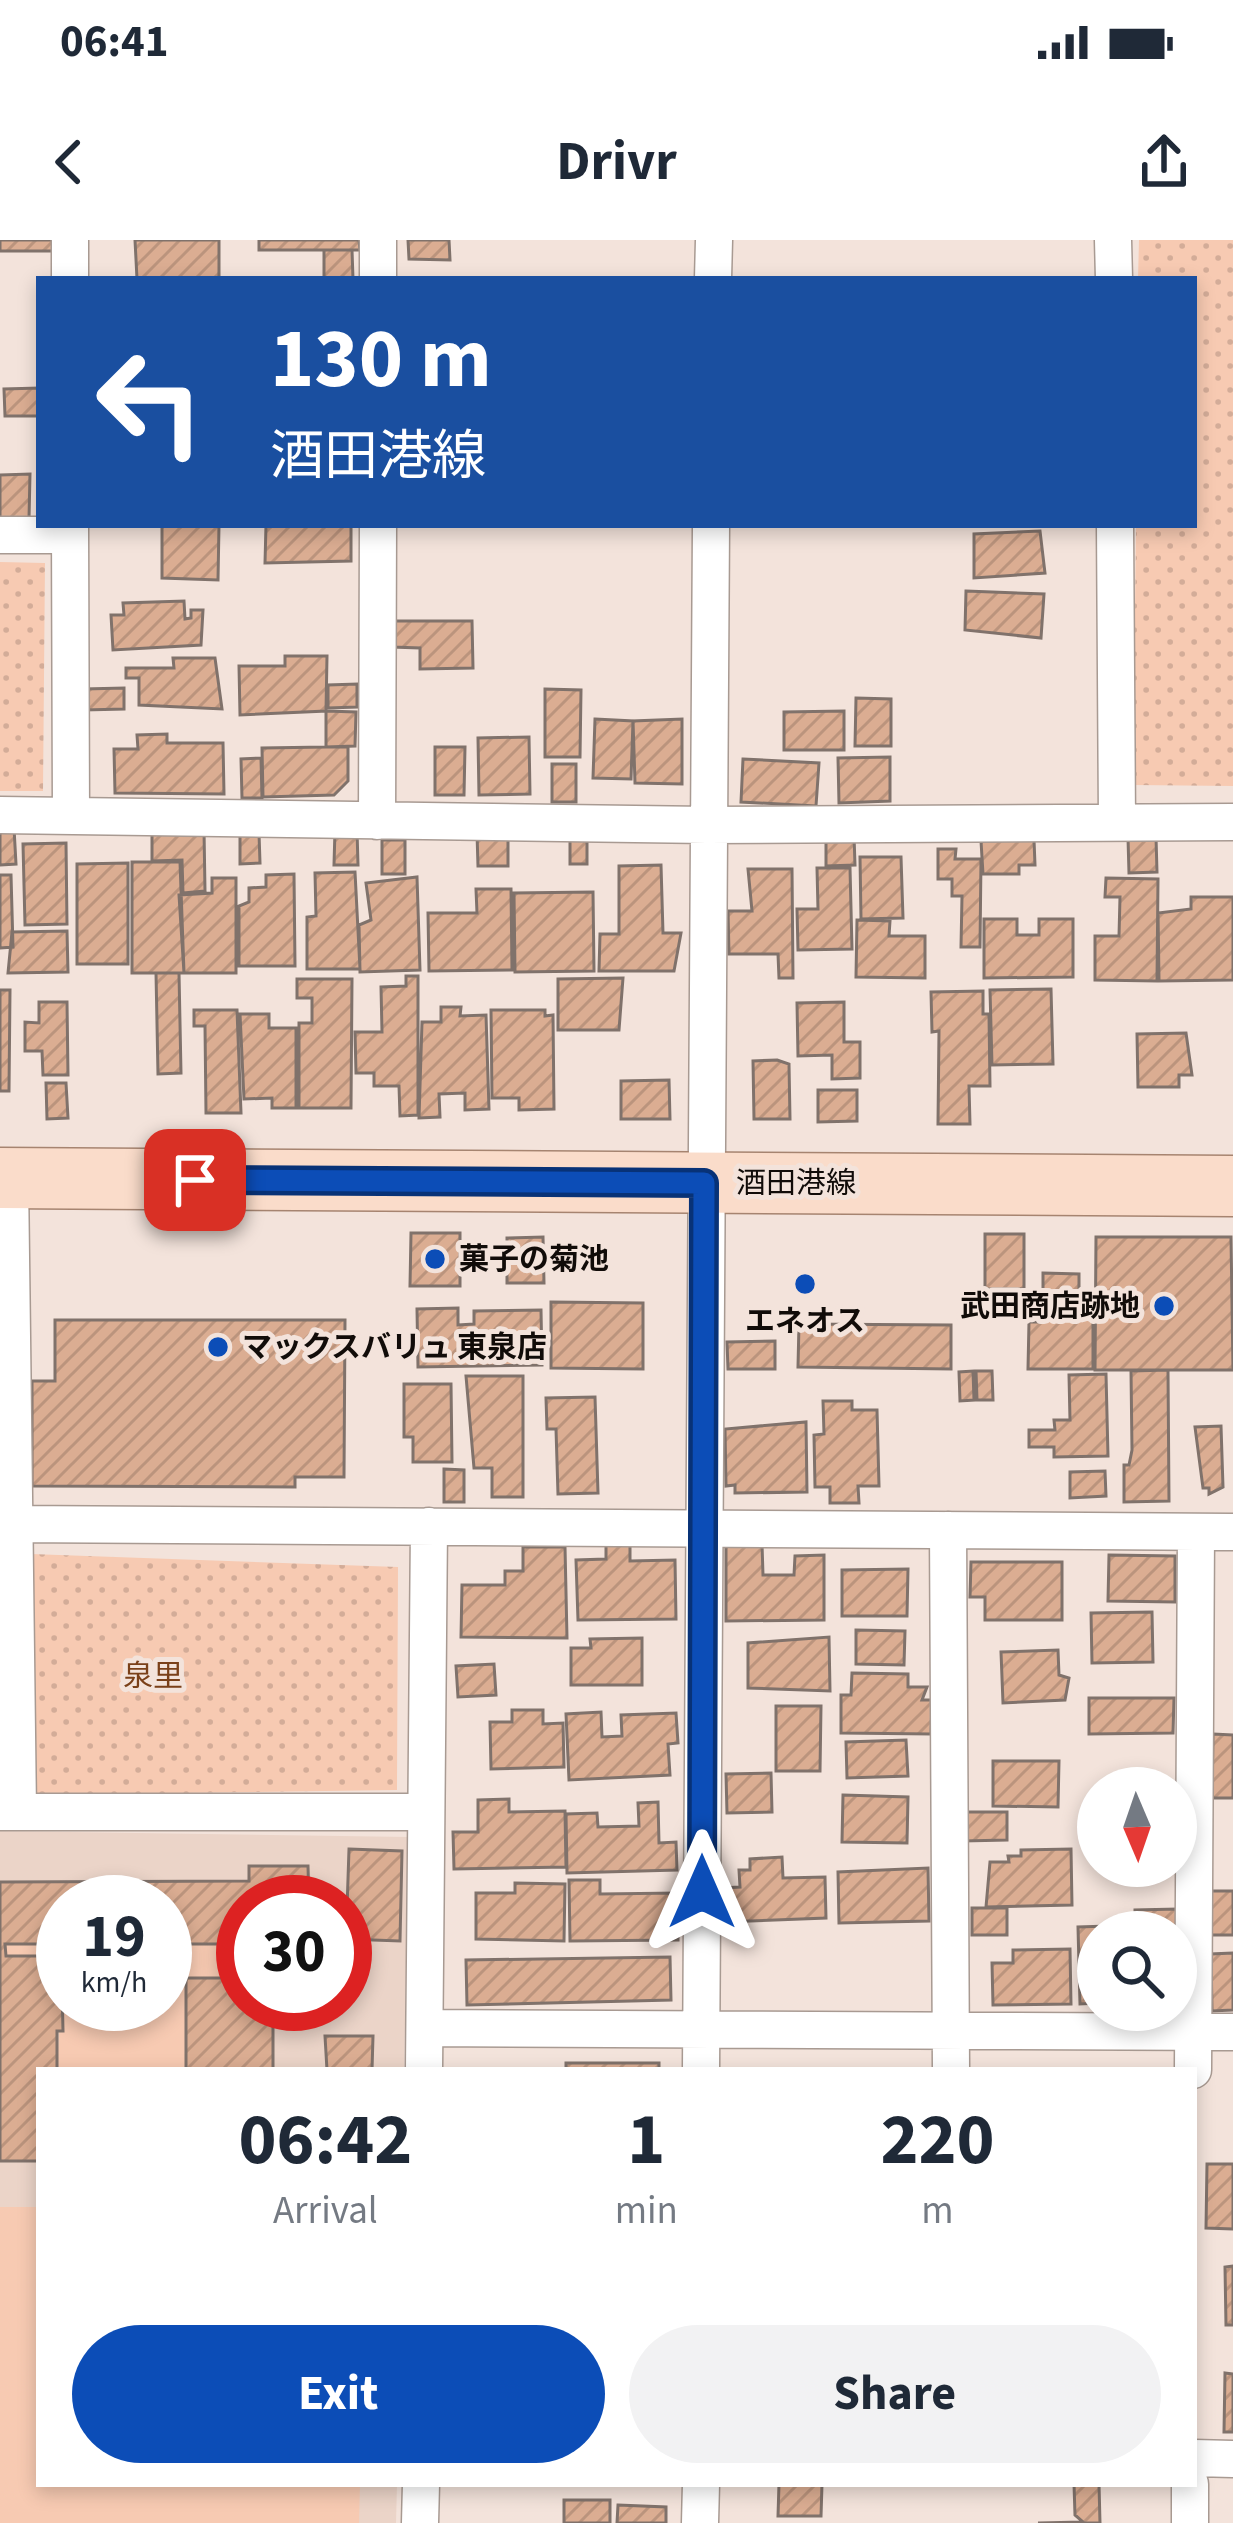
<!DOCTYPE html>
<html lang="en">
<head>
<meta charset="utf-8">
<style>
	:root { --surface:#fff; --page:#f2f2f3; --text:#1f2937; --muted:#747a83; --accent:#0c4db7 }
	body { margin:0; font-family:"Source Sans 3","Noto Sans JP",sans-serif; background:var(--page); color:var(--text); height:100vh; display:flex; flex-direction:column; font-size:45px; white-space:nowrap }
	* { box-sizing:border-box; margin:0 }
	p { font-size:39px; color:var(--muted) }
	.icon { flex:none; width:66px; height:66px; fill:none; stroke:currentColor; stroke-width:2; stroke-linecap:round; stroke-linejoin:round }
	.map { position:relative; flex:1; overflow:hidden }
	.details { position:absolute; left:36px; top:1827px; width:1161px; height:420px; display:flex; flex-direction:column; background:var(--surface); border-radius:0px; box-shadow:0 6px 18px #0003 }
	.details>* { flex:none }
	.top-card { position:absolute; left:36px; top:36px; width:1161px; height:252px; border-radius:0px; box-shadow:0 6px 18px #0003; background:#1a4fa0; color:#fff; overflow:hidden }
	.needle { width:78px; rotate:178deg }
	.buttons { position:absolute; left:1077px; top:1527px; display:grid; gap:24px }
	.buttons a { display:grid; place-items:center; width:120px; height:120px; border-radius:50%; background:var(--surface); box-shadow:0 6px 18px #0003; font-size:60px }
	.speed { position:absolute; left:36px; top:1635px; display:flex; gap:24px; font-size:60px; font-weight:700; text-align:center }
	.speed>* { display:grid; place-content:center; width:156px; height:156px; border-radius:50%; background:var(--surface); box-shadow:0 6px 18px #0003; line-height:1 }
	.speed small { font-size:30px; font-weight:400 }
	.speed .limit { border:18px solid #d22; background:#fff; color:#111 }
	.pin { position:absolute; display:grid; place-items:center; width:102px; height:102px; color:#fff; margin:-51px; border-radius:24px; box-shadow:0 6px 18px #0006 }
	.me { position:absolute; width:132px; margin:-66px; rotate:0deg; stroke-linejoin:round; filter:drop-shadow(0 0 9px #0008) }
	.turn { display:flex; align-items:center; gap:42px; height:252px; padding:0 36px; font-size:54px }
	.turn .icon { width:156px; height:156px; stroke-width:2.5 }
	.turn b { display:block; font-size:84px; line-height:102px }
	.eta { display:flex; justify-content:space-evenly; align-items:center; height:204px; text-align:center }
	.eta b { font-size:72px; font-weight:700; line-height:84px }
	.primary-button { display:flex; gap:24px; margin-top:auto; padding:24px 36px }
	.primary-button a { flex:1; height:138px; border-radius:72px; background:var(--accent); color:#fff; font-size:48px; font-weight:700; line-height:138px; text-align:center }
	.primary-button a+a { background:var(--page); color:var(--text) }
	.status { display:flex; justify-content:space-between; align-items:center; height:84px; padding:0 60px; background:var(--surface); direction:ltr }
	.status svg { height:33px; fill:currentColor }
	header { display:flex; justify-content:space-between; align-items:center; height:156px; padding:0 36px; background:var(--surface); font-size:54px; font-weight:700 }
	.map>svg:first-child { display:block }
	.built { fill:#ebd4c8; fill-rule:evenodd }
	.grass { fill:url(#grass-dots) }
	.garden { fill:#f7cab2 }
	.building { fill:url(#building-hatch); stroke:#80726b; stroke-width:3 }
	.lines { fill:none; stroke-linecap:round; stroke-linejoin:round }
	.minor-casing { stroke:#a89a92; stroke-width:39 }
	.tertiary-casing { stroke:#a89a92; stroke-width:51 }
	.primary-casing { stroke:#a68470; stroke-width:63 }
	.minor { stroke:#fff; stroke-width:36 }
	.tertiary { stroke:#fff; stroke-width:48 }
	.primary { stroke:#fadcca; stroke-width:60 }
	.route-casing { stroke:#083277; stroke-width:30 }
	.route { stroke:#0c4db7; stroke-width:21 }
	.poi-dot { fill:#0c4db7; stroke:#f3e3db; stroke-width:4.5 }
	.labels { text-anchor:middle; stroke-width:10; stroke-linejoin:round; paint-order:stroke }
	.street-label { font-size:30px; fill:#110c09; stroke:#f3e3db }
	.poi-label { font-size:30px; font-weight:bold; fill:#110c09; stroke:#f3e3db; text-anchor:start }
	.park-label { font-size:30px; fill:#7a4019; stroke:#f3e3db }
</style>
</head>
<body>
<div class="status"><b>06:41</b><svg viewBox="0 0 49 12"><path d="M0 12V9h3v3zM5 12V6h3v6zM10 12V3h3v9zM15 12V0h3v12zM26 1h20v11H26zM47 4h2v5h-2z"/></svg></div>
<header><svg class="icon" aria-label="back" viewBox="0 0 24 24"><path d="M15 5l-7 7 7 7"/></svg>Drivr<svg class="icon" aria-label="share" viewBox="0 0 24 24"><path d="M12 15V3M7 8l5-5 5 5M5 13v7h14v-7"/></svg></header>
<div class="map">
<svg width="1233" height="2283" viewBox="0 0 1233 2283">
	<defs>
		<pattern id="grass-dots" width="8" height="8" patternUnits="userSpaceOnUse" patternTransform="scale(3)"><rect width="8" height="8" fill="#f7cab2"/><path d="M2 2h.1M6 6h.1" fill="none" stroke="#d3ac98" stroke-width="1.8" stroke-linecap="round"/></pattern>
		<pattern id="building-hatch" width="6" height="6" patternUnits="userSpaceOnUse" patternTransform="scale(3)"><rect width="6" height="6" fill="#dbad92"/><path d="M-1 1l2-2M0 6l6-6M5 7l2-2" fill="none" stroke="#bb947d"/></pattern>
	</defs>
	<rect width="100%" height="100%" fill="#f3e3db"/>
	<path class="built" d="M0,1591L409,1597L404,1830H39V2244H397L396,2283H0ZM63,1662H165V1764H63ZM243,1662H345V1764H243Z"/>
	<path class="grass" d="M1139,0H1233V546L1133,545L1136,285H1194V39H1138Z
		M0,322L45,323L43,551H0Z
		M31,1314L398,1327L397,1550L35,1555Z"/>
	<path class="garden" d="M5,1704H63V1764H165V1704H234L235,1738H186V1830H57L62,1744H45V1716H6Z
		M0,1967H39V2244H360L359,2283H0Z"/>
	<path class="building" d="M0,0H56L57,11H0Z
		M135,0H219V39H137Z
		M259,0H359L360,10H259Z
		M408,0H449L450,20L409,19Z
		M324,10H352L353,39H324Z
		M39,148V176H5L4,149Z
		M30,234L29,279L0,280V235Z
		M162,285H219L218,340L162,338Z
		M266,285H351V321L265,323Z
		M1040,291L1045,333L974,338V294Z
		M966,351L1044,354L1041,398L965,390Z
		M184,361L185,379L191,378V370H203L201,405L113,410L111,375H124L123,363Z
		M391,381H472L473,428L420,429V408L392,407Z
		M285,416H327L326,471L240,475L239,426H285Z
		M173,418H215L222,469L139,465V438H126V428H174Z
		M357,444V467L328,468V445Z
		M124,448V469L84,470V449Z
		M545,449L581,450L580,517H545Z
		M856,458L891,459V506H855Z
		M326,471L356,472L355,506L326,507Z
		M844,471V510H784V472Z
		M595,479L633,481L631,539L593,538Z
		M682,479V544L635,543L633,481Z
		M167,494V503H223L224,554L115,553L114,509H138L137,495Z
		M529,497L530,554L479,555L478,498Z
		M326,507H348V541L334,555L263,557L262,508Z
		M435,507H465L464,555H435Z
		M890,517V561L839,563L838,518Z
		M261,518L262,558H242L241,519Z
		M743,519L819,523L816,566L741,562Z
		M552,524H576V562H552Z
		M0,588H14L16,624L0,625Z
		M152,590H204L205,651L183,653L182,620L152,621Z
		M335,590H357L358,625H334Z
		M508,592V626H478L477,593Z
		M240,593H259L260,623L240,624Z
		M854,596L855,625L826,626V597Z
		M1156,597L1157,632L1129,633L1128,598Z
		M382,600H405V634H382Z
		M570,600H587V624H570Z
		M1034,600L1035,625H1019V634H983L981,601Z
		M66,603L67,684L25,685L23,604Z
		M938,609H956L955,619H981L980,707H961L962,656H952V639H938Z
		M860,617H901L903,678L861,679Z
		M132,622H180L184,733H132Z
		M128,623V724H77V624Z
		M661,625L663,693H681L674,731H599L600,694H619V626Z
		M817,628H850L852,709L798,710L797,669H818Z
		M748,629H792L793,738H779L778,714H729L728,671H752Z
		M355,632L360,729H307V677L316,676L315,633Z
		M294,634L295,726H239V666L249,662V648L266,647V635Z
		M0,635H11L13,707L0,708Z
		M417,637L420,730L360,732L359,685L371,680L366,643Z
		M212,638H236V733H184L179,655L212,653Z
		M1106,638L1158,639L1157,741L1095,740V696H1119L1120,657H1105Z
		M476,649H511L512,730L429,731L428,673H477Z
		M593,652L594,731L515,732L514,653Z
		M1191,657H1233V740L1159,741L1158,673L1191,669Z
		M984,679H1017V695H1039V679H1073V737L984,738Z
		M857,680L890,681L889,696H925V738L856,737Z
		M67,691L68,732L8,733L12,692Z
		M156,733H179L181,833L158,834Z
		M406,736H418V875L400,876L399,846H374V833H356L355,792H382L381,747L406,746Z
		M623,738L619,790H558V739Z
		M297,739H352L351,868H299V783H312V758H297Z
		M1051,749L1053,824L992,825L990,750Z
		M0,750H10L9,851H0Z
		M983,751V774H989L990,846H969L970,884H938L939,791L932,792L931,752Z
		M39,762H67L68,835H43L42,811H25V782L39,783Z
		M844,762V802H860V838L832,839V815L798,816L797,763Z
		M441,767H461L460,776L486,775L489,869L465,870V853L439,854L440,877L419,878L422,782H441Z
		M194,770H237L241,873H206L205,786H194Z
		M491,770H545V776L553,775L554,869L519,870V858H492Z
		M240,774H269V788H296V868H272V858L244,859Z
		M1186,793L1192,835H1179V847H1138L1137,794Z
		M777,820L789,824L790,879H754L753,821Z
		M669,840L670,879H621V841Z
		M46,843H66L68,878L47,879Z
		M818,850H857V881L818,882Z
		M411,993H460V1046H410Z
		M985,994H1024V1049H985Z
		M543,997L544,1043H507V998Z
		M1096,997H1231L1233,1130H1095Z
		M1043,1033L1079,1034V1055H1088L1093,1083V1129H1028L1029,1082H1043Z
		M551,1062L643,1063V1129L551,1128Z
		M458,1068V1085L474,1084V1071L541,1070L542,1125L418,1127L417,1069Z
		M55,1080H345L344,1237H295V1247L32,1246V1141H55Z
		M799,1084L951,1085V1129L798,1127Z
		M775,1101V1129H728L727,1102Z
		M1168,1130L1169,1261L1124,1262V1225H1129L1132,1210L1131,1131Z
		M973,1131L974,1160L960,1161L959,1132Z
		M976,1131H992L993,1160H977Z
		M1106,1134L1108,1216L1054,1217V1207H1029V1190H1055L1054,1180H1070L1069,1135Z
		M466,1136H523V1257H492V1228H474Z
		M404,1144H451L452,1222H413V1197H404Z
		M595,1157L598,1253L558,1254L556,1189H547L546,1158Z
		M823,1161H852V1170H877L879,1246H858L859,1263H830V1247H815L814,1195L824,1194Z
		M806,1182L807,1252L735,1253V1245L726,1246L725,1189Z
		M1221,1186L1223,1247L1209,1254V1248H1203L1195,1187Z
		M444,1229L464,1230V1262H444Z
		M1105,1231L1106,1256L1070,1258V1232Z
		M630,1301V1321L675,1320L676,1379L578,1380L576,1320L606,1319V1302Z
		M726,1304H762L763,1335H794L795,1316L824,1315V1380L726,1381Z
		M523,1307H565L567,1398L461,1397L462,1345H505V1331H523Z
		M1109,1315L1175,1316V1362L1108,1361Z
		M971,1322H1062V1380H985V1357H970Z
		M908,1329L907,1376H842V1330Z
		M1152,1372L1153,1422L1092,1423L1091,1373Z
		M856,1390L905,1391L904,1425L856,1424Z
		M829,1397L830,1451L748,1448V1403Z
		M642,1398V1445H571V1408H591L590,1399Z
		M1058,1410L1059,1435L1069,1438L1065,1460L1003,1463L1001,1412Z
		M494,1424L496,1455L458,1457L456,1426Z
		M852,1433L908,1434V1447H927L922,1460H932L931,1494L841,1493V1455H851Z
		M1089,1458H1174L1173,1493L1089,1494Z
		M776,1466H821L820,1531H776Z
		M512,1470H543V1484L563,1483L564,1527L491,1529L490,1482H512Z
		M601,1472L602,1497L622,1496L621,1475L676,1473L678,1503L668,1504L670,1535L569,1540L566,1474Z
		M1213,1494L1233,1495V1558H1212Z
		M906,1500L908,1536L847,1538L846,1502Z
		M993,1521H1059L1058,1567L993,1566Z
		M771,1533L772,1572L727,1573L726,1534Z
		M843,1555L908,1557L907,1603L842,1602Z
		M509,1559V1572L565,1571L566,1627L454,1629L453,1592H478V1560Z
		M658,1562L659,1603L676,1602L677,1630L567,1633L566,1574L597,1573L598,1587L639,1586L638,1563Z
		M962,1572H1007V1600L963,1601Z
		M349,1609L402,1611L400,1701L346,1699Z
		M1071,1609L1072,1665L986,1667L990,1622H1009L1008,1616H1021V1610Z
		M782,1617L783,1638L825,1637L826,1678L724,1682L722,1648L740,1647L739,1630H750V1619Z
		M249,1626H308L309,1662H243V1764H273V1830H186V1738H235L234,1704H165V1662H63V1704H5L6,1716H45V1744H62L63,1791H57V1830H39V1921H0V1642L249,1641Z
		M928,1628L929,1681L839,1683L838,1632Z
		M569,1640H600V1654L678,1653V1700L570,1701Z
		M515,1643L565,1644L564,1701L476,1699V1653H515Z
		M1207,1651H1233V1695H1208Z
		M972,1668H1007V1695H972Z
		M1177,1669L1176,1692H1135V1670Z
		M1108,1686V1692H1098V1763L1080,1764L1078,1687Z
		M1070,1709L1071,1764L993,1765L992,1723H1013V1710Z
		M1233,1713V1770L1212,1771L1211,1714Z
		M670,1717L671,1760L467,1765L466,1720Z
		M325,1796H373L372,1830H327Z
		M566,1823H659V1830H566Z
		M1207,1924H1233V1989L1206,1988Z
		M1233,2026V2085H1226L1225,2027Z
		M1225,2133L1233,2134V2192H1224Z
		M779,2244H822L821,2276H778Z
		M1074,2244H1099L1100,2283H1038L1083,2282L1075,2275Z
		M564,2260H610V2283H564Z
		M618,2265L666,2267V2283H617Z"/>
	<g class="lines">
		<g class="minor-casing">
			<path id="minor" d="M70,0V39
				M1113,0L1114,39
				M378,39V0
				M713,39L714,0
				M70,285L71,576
				M1115,285L1117,582
				M0,295H70
				M0,575L707,585L1233,582
				M377,581L378,285
				M10,938L18,1572
				M13,1284L1233,1292
				M948,1290L951,1830
				M0,1572H426
				M425,1788L1233,1792
				M424,1830L429,1286
				M701,1830L711,285
				M1193,1830L1196,1292
				M1194,2218L1233,2219
				M420,2283L421,2244
				M700,2283L701,2244
				M1190,2283V2244"/>
		</g>
		<g class="tertiary-casing">
			<path id="tertiary" d="M0,1284H13"/>
		</g>
		<g class="primary-casing">
			<path id="primary" d="M0,938L1233,946"/>
		</g>
		<use href="#minor" class="minor"/>
		<use href="#tertiary" class="tertiary"/>
		<use href="#primary" class="primary"/>
	</g>
	<g class="lines">
		<g class="route-casing">
			<path id="route" d="M195,940L704,943L702,1652"/>
		</g>
		<use href="#route" class="route"/>
	</g>
	<g class="poi-dot">
		<circle cx="435" cy="1019" r="12"/>
		<circle cx="805" cy="1044" r="12"/>
		<circle cx="1164" cy="1066" r="12"/>
		<circle cx="218" cy="1107" r="12"/>
	</g>
	<g class="labels">
		<g class="street-label">
			<text x="796" y="953">酒田港線</text>
		</g>
		<g class="poi-label">
			<text x="459" y="1029">菓子の菊池</text>
			<text x="1140" y="1076" text-anchor="end">武田商店跡地</text>
			<text x="805" y="1091" text-anchor="middle">エネオス</text>
			<text x="242" y="1117">マックスバリュ 東泉店</text>
		</g>
		<g class="park-label">
			<text x="153" y="1446">泉里</text>
		</g>
	</g>
</svg>
<div class="buttons">
<a><svg class="needle" viewBox="-14 -14 28 28"><path d="M0-13l5 13h-10z" fill="#e53935"/><path d="M0 13l5-13h-10z" fill="#747a83"/></svg></a>
<a><svg class="icon" aria-label="search" viewBox="0 0 24 24"><circle cx="10" cy="10" r="6"/><path d="M15 15l6 6"/></svg></a>
</div>
<div class="speed"><div>19<small>km/h</small></div><div class="limit">30</div></div>
<div class="pin" style="left:195px;top:940px;background:#d93025"><svg class="icon" aria-label="arrive" viewBox="0 0 24 24"><path d="M6 21V4h12l-3 4 3 4H6"/></svg></div>
<svg class="me" style="left:702px;top:1652px" viewBox="-20 -20 40 40"><path d="M0-17L14 15 0 8-14 15z" fill="#0c4db7" stroke="#fff" stroke-width="4"/></svg>
<div class="top-card">
<div class="turn"><svg class="icon" aria-label="left" viewBox="0 0 24 24"><path d="M17 20v-9H6M10 6l-5 5 5 5"/></svg><div><b>130 m</b>酒田港線</div></div>
</div>
<section class="details">
<div class="eta">
<div><b>06:42</b><p>Arrival</p></div>
<div><b>1</b><p>min</p></div>
<div><b>220</b><p>m</p></div>
</div>
<div class="primary-button"><a>Exit</a><a>Share</a></div>
</section>
</div>
</body>
</html>
